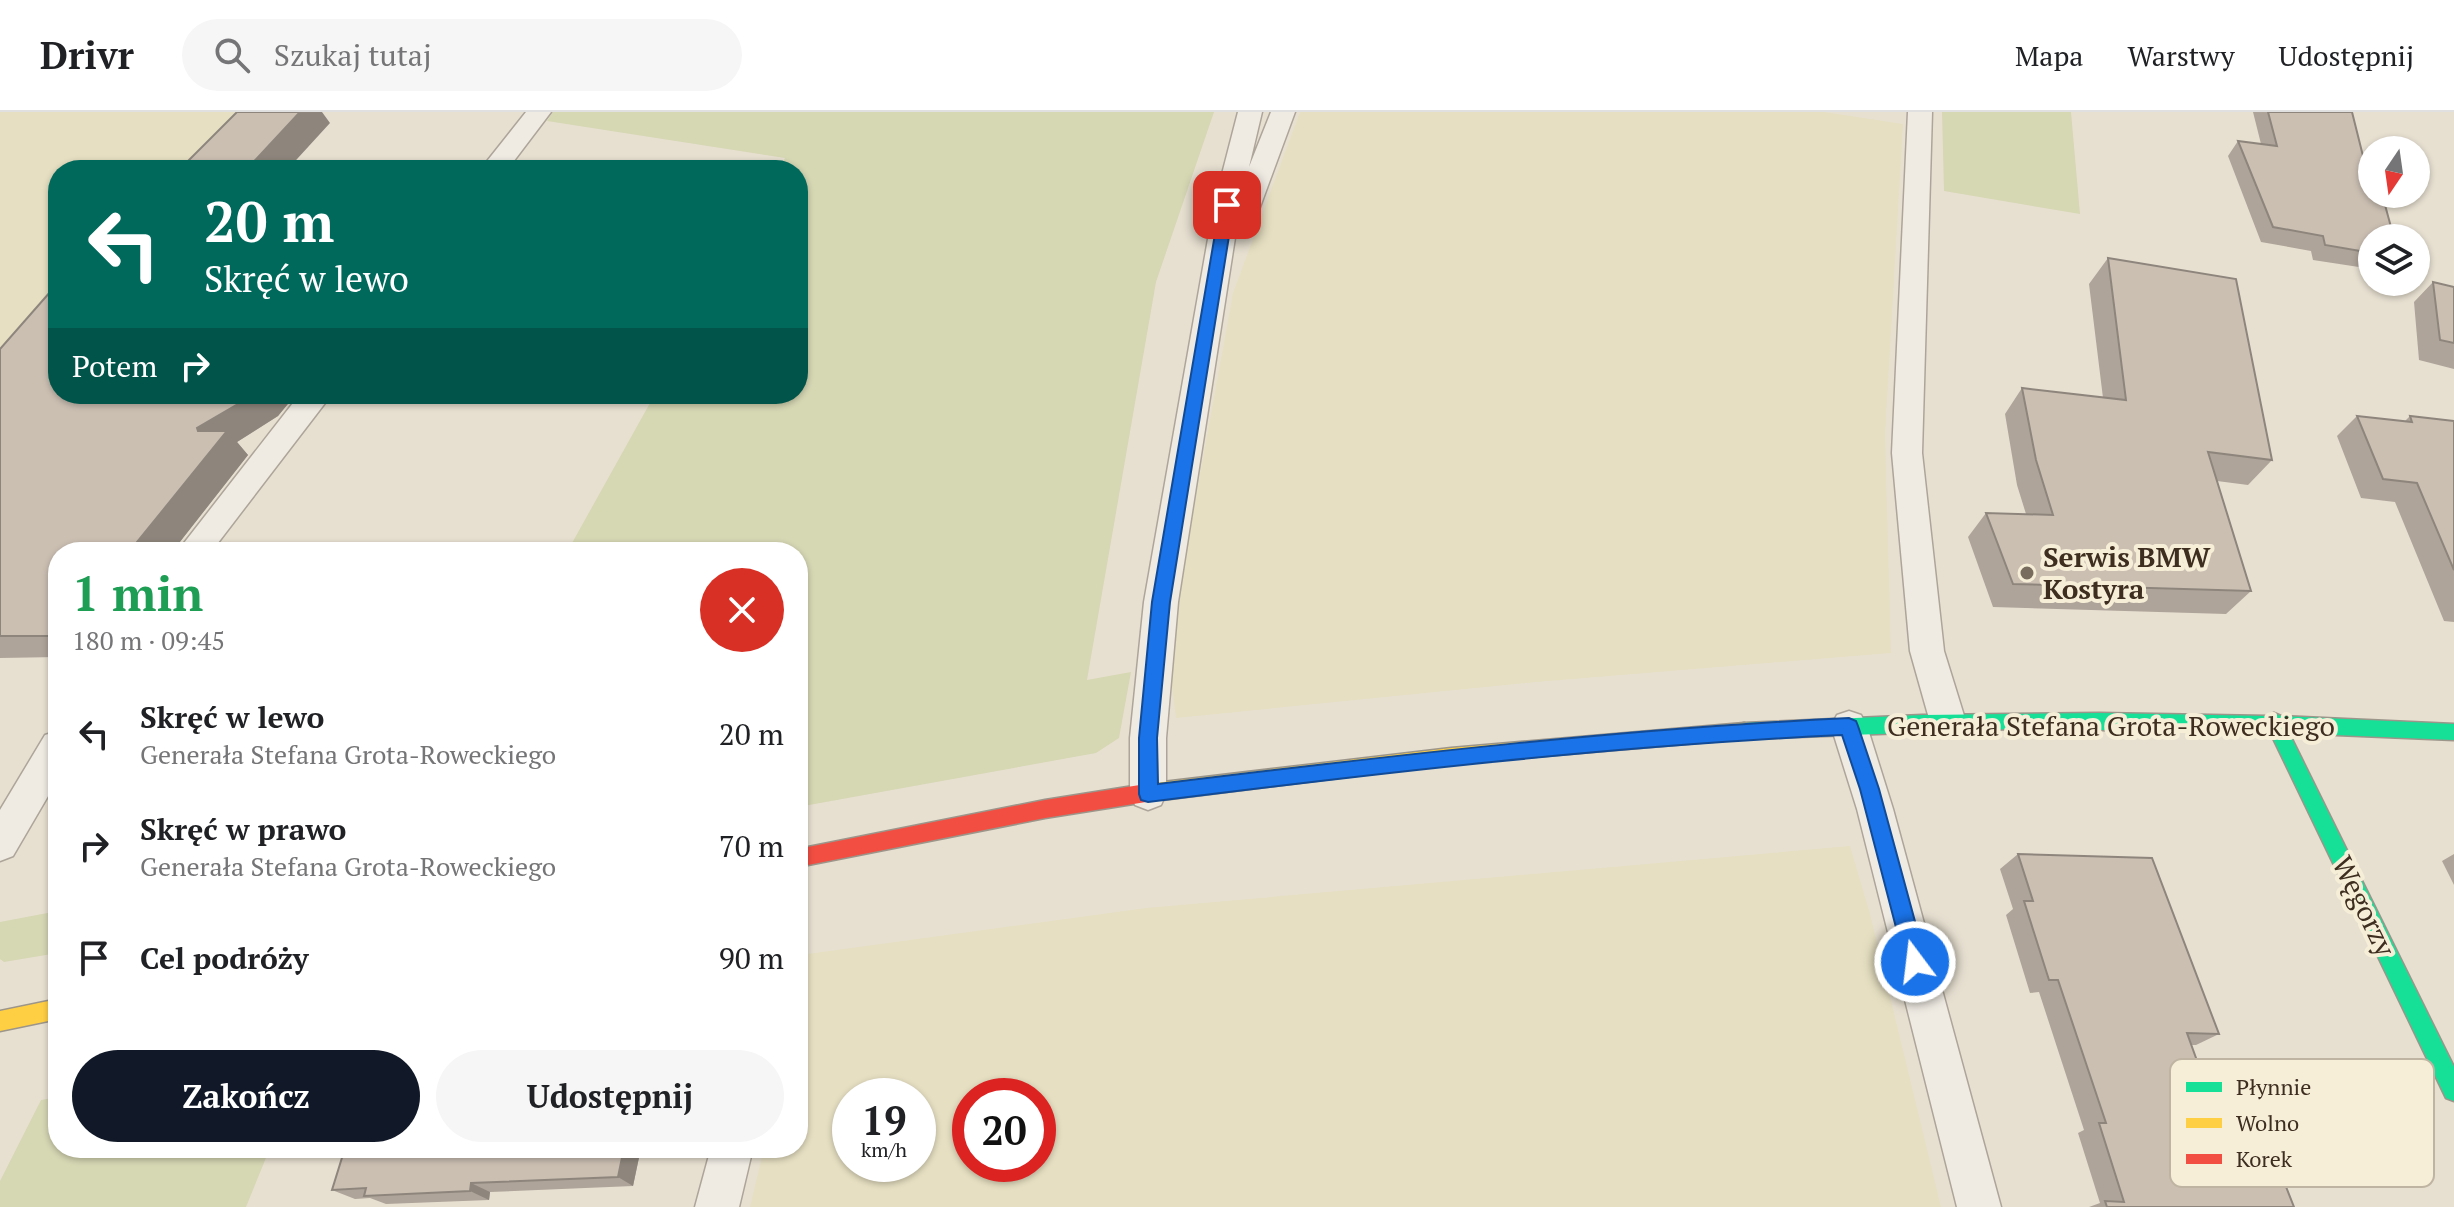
<!DOCTYPE html>
<html lang="pl">
<head>
<meta charset="utf-8">
<style>
	:root { --surface:#fff; --page:#f6f6f6; --text:#202124; --muted:#757577; --line:#e0e0e0; --accent:#111827 }
	body { margin:0; font-family:"PT Serif",serif; background:var(--page); color:var(--text); height:100vh; display:flex; flex-direction:column; font-size:30px; white-space:nowrap }
	* { box-sizing:border-box; margin:0 }
	p { font-size:26px; color:var(--muted) }
	.icon { flex:none; width:44px; height:44px; fill:none; stroke:currentColor; stroke-width:2; stroke-linecap:round; stroke-linejoin:round }
	.map { position:relative; flex:1; overflow:hidden }
	.drawer { position:absolute; left:48px; top:430px; width:760px; height:616px; display:flex; flex-direction:column; background:var(--surface); border-radius:32px; box-shadow:0 2px 6px #0004 }
	.drawer>* { flex:none }
	.top-card { position:absolute; left:48px; top:48px; width:760px; height:244px; border-radius:32px; box-shadow:0 2px 6px #0004; background:#00695c; color:#fff; overflow:hidden }
	.needle { width:52px; rotate:193deg }
	.controls { position:absolute; left:2358px; top:24px; display:grid; gap:16px }
	.controls a { display:grid; place-items:center; width:72px; height:72px; border-radius:50%; background:var(--surface); box-shadow:0 2px 6px #0004; font-size:40px }
	.speed { position:absolute; left:832px; top:966px; display:flex; gap:16px; font-size:40px; font-weight:700; text-align:center }
	.speed>* { display:grid; place-content:center; width:104px; height:104px; border-radius:50%; background:var(--surface); box-shadow:0 2px 6px #0004; line-height:1 }
	.speed small { font-size:20px; font-weight:400 }
	.speed .limit { border:12px solid #d22; background:#fff; color:#111 }
	.pin { position:absolute; display:grid; place-items:center; width:68px; height:68px; color:#fff; margin:-34px; border-radius:16px; box-shadow:0 4px 12px #0006 }
	.me { position:absolute; width:88px; margin:-44px; rotate:345deg; stroke-linejoin:round; filter:drop-shadow(0 0 6px #0008) }
	.turn { display:flex; align-items:center; gap:28px; height:168px; padding:0 24px; font-size:36px }
	.turn .icon { width:104px; height:104px; stroke-width:2.5 }
	.turn b { display:block; font-size:56px; line-height:68px }
	.then { display:flex; align-items:center; height:76px; padding:0 24px; background:#0003; gap:16px; font-size:30px }
	.round { display:grid; place-items:center; flex:none; width:84px; height:84px; border-radius:42px; background:var(--page) }
	.head { display:flex; align-items:center; justify-content:space-between; height:136px; padding:0 24px }
	h1 { font-size:48px; font-weight:700; line-height:60px; color:#1e9e55 }
	.button { display:flex; gap:16px; margin-top:auto; padding:16px 24px }
	.button a { flex:1; height:92px; border-radius:48px; background:var(--accent); color:#fff; font-size:32px; font-weight:700; line-height:92px; text-align:center }
	.button a+a { background:var(--page); color:var(--text) }
	ul { padding:0; list-style:none }
	li { display:flex; align-items:center; gap:24px; height:112px; padding:0 24px }
	li div { flex:1 }
	li b { display:block; font-size:30px }
	li em { font-style:normal }
	header { display:flex; align-items:center; gap:48px; box-sizing:border-box; height:112px; padding:0 40px; background:var(--surface); border-bottom:2px solid var(--line) }
	header strong { font-size:38px }
	nav { display:flex; gap:44px; margin-inline-start:auto; font-size:28px }
	.search { width:560px; height:72px; background:var(--page); display:flex; align-items:center; gap:20px; box-sizing:border-box; padding:0 28px; border-radius:44px; color:var(--muted); font-size:30px }
	.map>svg:first-child { display:block }
	.farmland { fill:#e6dfc2; fill-rule:evenodd }
	.green { fill:#d6d7b3 }
	.lines { fill:none; stroke-linecap:round; stroke-linejoin:round }
	.lane-casing { stroke:#ada599; stroke-width:3 }
	.fast-casing { stroke:#9c958a; stroke-width:3 }
	.slow-casing { stroke:#9c958a; stroke-width:3 }
	.jam-casing { stroke:#9c958a; stroke-width:3 }
	.lane { fill:#efebe3; fill-rule:evenodd }
	.fast { fill:#16e098; fill-rule:evenodd }
	.slow { fill:#ffcf43; fill-rule:evenodd }
	.jam { fill:#f24e42; fill-rule:evenodd }
	.wall { fill:#afa499 }
	.shaded-wall { fill:#8e867d }
	.building { fill:#cbbfb2; stroke:#8e867d; stroke-width:2 }
	.route { fill:#1a73e8; stroke:#114b97; stroke-width:2 }
	.poi-dot { fill:#786c5e; stroke:#f7eed8; stroke-width:3 }
	.labels { text-anchor:middle; stroke-width:8; stroke-linejoin:round; paint-order:stroke }
	.poi-label { font-size:28px; font-weight:bold; fill:#3d2e20; stroke:#f7eed8; text-anchor:start }
	.street-label { font-size:28px; fill:#3d2e20; stroke:#f7eed8 }
	.key { fill:#f7eed8; stroke:#bfb4a1; stroke-width:2 }
	.key-label { font-size:22px; fill:#3d2e20 }
</style>
</head>
<body>
<header>
<strong>Drivr</strong>
<div class="search"><svg class="icon" aria-label="search" viewBox="0 0 24 24"><circle cx="10" cy="10" r="6"/><path d="M15 15l6 6"/></svg>Szukaj tutaj</div>
<nav><a>Mapa</a><a>Warstwy</a><a>Udostępnij</a></nav>
</header>
<div class="map">
<svg width="2454" height="1095" viewBox="0 0 2454 1095">
	<rect width="100%" height="100%" fill="#e7e0d1"/>
	<path class="farmland" d="M0,0H247L192,58H58V199L0,260Z
		M1300,0H1824L1903,12L1885,322L1891,541L1536,570L1176,606L1168,540L1233,181Z
		M1850,734L1870,802L1941,1095H750L764,1036H798V883L807,842L1146,796ZM850,984H918V1052H850ZM970,984H1038V1052H970Z"/>
	<path class="green" d="M553,0H1214L1156,170L1087,568L1131,560L1119,626L1096,641L798,695V440H567L655,282H798V58H779L785,46L547,9Z
		M1942,0H2071L2080,102L1944,79Z
		M58,799V841L4,850L0,847V810Z
		M58,985V1036H270L246,1095H0V1069L41,988Z"/>
	<g class="lines">
		<g class="lane-casing">
			<path id="lane" d="M526,0H551L507,58H480Z
				M1238,0H1262L1249,55L1271,0H1295L1256,106L1252,112L1237,113L1178,490L1166,626V682L1161,693L1148,698L1135,693L1130,682V626L1144,490L1214,93Z
				M1908,0H1932L1922,341L1944,539L1966,610L1960,621L1948,625L1936,621L1930,610L1910,539L1892,341Z
				M300,282H332L211,440H177Z
				M1849,599L1861,603L1867,614L1893,697L2001,1095H1957L1857,697L1831,614L1837,603Z
				M58,619V667L13,744L0,749V698L45,623Z
				M711,1036H753L739,1095H695Z"/>
		</g>
		<g class="fast-casing">
			<path id="fast" d="M2099,601L2267,604L2274,601L2281,604L2454,612V628L2289,621L2454,955V989L2446,986L2270,620L2010,617L1744,627L1737,625L1735,619L1737,613L1744,611L1922,603Z"/>
		</g>
		<g class="slow-casing">
			<path id="slow" d="M1744,611L1751,613L1753,619L1751,625L1744,627L1451,652L1146,690L1139,687L1136,681L1139,675L1146,672L1451,636Z
				M58,887V907L0,919V899Z"/>
		</g>
		<g class="jam-casing">
			<path id="jam" d="M1146,672L1153,675L1156,681L1153,687L1146,690L1045,706L798,755V737L1045,688Z"/>
		</g>
		<use href="#lane" class="lane"/>
		<use href="#fast" class="fast"/>
		<use href="#slow" class="slow"/>
		<use href="#jam" class="jam"/>
	</g>
	<path class="wall" d="M2253,0H2352L2372,126V157L2313,148L2311,139L2261,130L2228,44L2238,29L2261,32Z
		M2108,146L2272,348L2248,373L2217,369L2251,479L2226,502L1993,495L1968,425L1986,401L2026,402L2017,373L2005,302L2022,276L2103,286L2089,172Z
		M2433,170L2454,175V257L2419,248L2414,190Z
		M0,237L58,282H296L278,304L237,330L248,343L172,440H58V545L0,546Z
		M2357,304L2404,310L2410,304L2454,309V510L2444,509L2395,390L2361,386L2337,324Z
		M2018,742L2219,922L2196,933H2191L2234,1051L2294,1095H2089L2100,1091L2078,1021L2084,1018L2039,880L2030,881L2006,803L2013,797L2000,757Z
		M2454,742V773L2442,749Z
		M345,1036H641L633,1074L490,1080L489,1088L386,1092L370,1086L355,1087L332,1078Z"/>
	<path class="shaded-wall" d="M300,0H322L330,11L287,58H246Z
		M255,282H296L278,304L237,330L248,343L172,440H129L198,319L197,316Z
		M624,1036H641L633,1074L618,1065Z
		M471,1071L490,1080L489,1088L470,1079Z"/>
	<path class="building" d="M237,0H300L246,58H179Z
		M2268,0H2352L2368,64L2372,65V82H2382L2394,126H2372V141L2325,133L2323,124L2273,115L2238,29L2277,34Z
		M2108,146L2236,167L2272,348L2208,340L2251,479L2013,472L1986,401L2053,403L2036,348L2022,276L2126,288Z
		M2433,170L2454,175V231L2440,228Z
		M58,171V282H255L197,316L198,319H227L129,440H58V524H0V237Z
		M2357,304L2412,310L2410,304L2454,309V458L2417,371L2383,367Z
		M2018,742L2152,746L2219,922L2187,921L2234,1051L2277,1052L2294,1095H2107L2105,1089L2124,1090L2099,1011H2106L2058,868H2049L2024,789H2033Z
		M345,1036H624L618,1065L471,1071L470,1079L364,1084L366,1076L332,1078Z"/>
	<path class="route" d="M1227,88L1234,93L1170,490L1157,626L1158,672C1388,644 1618,617 1849,606L1856,609L1858,614L1879,677L1926,850L1923,857L1915,860L1908,857L1905,850L1860,677L1842,623C1610,634 1379,661 1148,690L1141,688L1139,682V626L1152,490L1220,93Z"/>
	<circle class="poi-dot" cx="2027" cy="461" r="8"/>
	<g class="labels">
		<g class="poi-label">
			<text x="2043" y="455">Serwis BMW<tspan x="2043" dy="32">Kostyra</tspan></text>
		</g>
		<g class="street-label">
			<text x="2111" y="624">Generała Stefana Grota-Roweckiego</text>
			<text transform="translate(2364 794) rotate(64)" y="10">Węgorzy</text>
		</g>
	</g>
	<rect x="2170" y="947" width="264" height="128" rx="12" class="key"/>
	<rect x="2186" y="970" width="36" height="10" fill="#16e098"/>
	<rect x="2186" y="1006" width="36" height="10" fill="#ffcf43"/>
	<rect x="2186" y="1042" width="36" height="10" fill="#f24e42"/>
	<g class="key-label">
		<text x="2236" y="983">Płynnie</text>
		<text x="2236" y="1019">Wolno</text>
		<text x="2236" y="1055">Korek</text>
	</g>
</svg>
<div class="controls">
<a><svg class="needle" viewBox="-14 -14 28 28"><path d="M0-13l5 13h-10z" fill="#e53935"/><path d="M0 13l5-13h-10z" fill="#757577"/></svg></a>
<a><svg class="icon" aria-label="layers" viewBox="0 0 24 24"><path d="M12 4l9 5-9 5-9-5zM3 14l9 5 9-5"/></svg></a>
</div>
<div class="speed"><div>19<small>km/h</small></div><div class="limit">20</div></div>
<div class="pin" style="left:1227px;top:93px;background:#d93025"><svg class="icon" aria-label="arrive" viewBox="0 0 24 24"><path d="M6 21V4h12l-3 4 3 4H6"/></svg></div>
<svg class="me" style="left:1915px;top:850px" viewBox="-20 -20 40 40"><circle r="17" fill="#1a73e8" stroke="#fff" stroke-width="3"/><path d="M0-11L8 9 0 5-8 9z" fill="#fff"/></svg>
<div class="top-card">
<div class="turn"><svg class="icon" aria-label="left" viewBox="0 0 24 24"><path d="M17 20v-9H6M10 6l-5 5 5 5"/></svg><div><b>20 m</b>Skręć w lewo</div></div>
<div class="then">Potem<svg class="icon" aria-label="right" viewBox="0 0 24 24"><path d="M7 20v-9h11M14 6l5 5-5 5"/></svg></div>
</div>
<section class="drawer">
<div class="head"><div><h1>1 min</h1><p>180 m · 09:45</p></div><a class="round" style="background:#d93025;color:#fff"><svg class="icon" aria-label="close" viewBox="0 0 24 24"><path d="M6 6l12 12M18 6L6 18"/></svg></a></div>
<ul>
<li><svg class="icon" aria-label="left" viewBox="0 0 24 24"><path d="M17 20v-9H6M10 6l-5 5 5 5"/></svg><div><b>Skręć w lewo</b><p>Generała Stefana Grota-Roweckiego</p></div><em>20 m</em></li>
<li><svg class="icon" aria-label="right" viewBox="0 0 24 24"><path d="M7 20v-9h11M14 6l5 5-5 5"/></svg><div><b>Skręć w prawo</b><p>Generała Stefana Grota-Roweckiego</p></div><em>70 m</em></li>
<li><svg class="icon" aria-label="arrive" viewBox="0 0 24 24"><path d="M6 21V4h12l-3 4 3 4H6"/></svg><div><b>Cel podróży</b></div><em>90 m</em></li>
</ul>
<div class="button"><a>Zakończ</a><a>Udostępnij</a></div>
</section>
</div>
</body>
</html>
